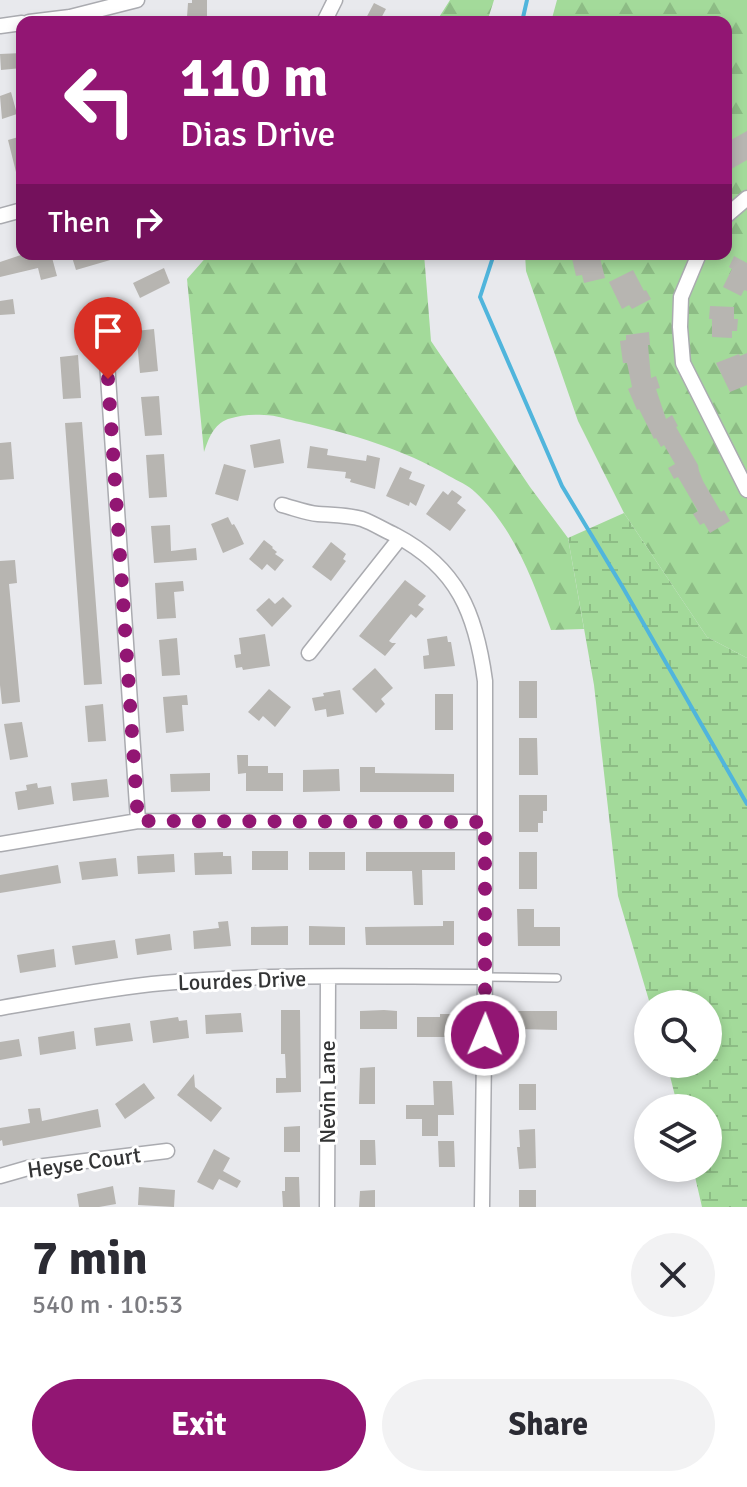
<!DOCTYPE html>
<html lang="en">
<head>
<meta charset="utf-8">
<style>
	:root { --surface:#fff; --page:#f2f2f3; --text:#2b2b33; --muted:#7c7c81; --accent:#921673 }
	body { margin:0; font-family:Signika,sans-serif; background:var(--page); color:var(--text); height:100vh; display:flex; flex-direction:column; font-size:30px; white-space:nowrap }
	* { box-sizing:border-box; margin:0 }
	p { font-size:26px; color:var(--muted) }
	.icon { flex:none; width:44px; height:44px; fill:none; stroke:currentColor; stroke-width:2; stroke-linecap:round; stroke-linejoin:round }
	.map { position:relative; height:1207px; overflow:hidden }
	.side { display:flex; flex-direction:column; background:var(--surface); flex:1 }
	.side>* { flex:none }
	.banner { position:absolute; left:16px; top:16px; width:716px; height:244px; border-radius:16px; box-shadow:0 4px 12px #0003; background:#921673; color:#fff; overflow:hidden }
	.controls { position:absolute; left:634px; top:990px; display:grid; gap:16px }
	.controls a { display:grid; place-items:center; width:88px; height:88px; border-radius:50%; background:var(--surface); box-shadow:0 4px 12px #0003; font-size:40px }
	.pin { position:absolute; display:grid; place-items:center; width:68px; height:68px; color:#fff; margin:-82px -34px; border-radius:50% 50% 50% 0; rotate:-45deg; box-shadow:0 0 8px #0007 }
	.pin .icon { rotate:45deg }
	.me { position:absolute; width:88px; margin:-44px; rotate:1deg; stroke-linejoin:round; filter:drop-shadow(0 0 6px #0008) }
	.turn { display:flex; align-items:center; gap:28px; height:168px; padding:0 32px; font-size:36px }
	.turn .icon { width:104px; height:104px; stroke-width:2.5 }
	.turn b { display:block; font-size:56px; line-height:68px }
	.then { display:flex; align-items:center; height:76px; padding:0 32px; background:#0003; gap:16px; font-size:30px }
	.round { display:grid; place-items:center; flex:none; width:84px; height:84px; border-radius:42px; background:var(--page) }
	.headline { display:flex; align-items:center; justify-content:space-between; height:136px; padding:0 32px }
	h1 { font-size:48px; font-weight:800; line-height:60px }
	.action { display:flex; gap:16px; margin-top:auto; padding:16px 32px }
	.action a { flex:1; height:92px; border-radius:48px; background:var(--accent); color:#fff; font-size:32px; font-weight:800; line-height:92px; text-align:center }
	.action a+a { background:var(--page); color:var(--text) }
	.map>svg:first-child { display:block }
	.forest { fill:url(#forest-firs) }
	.wetland { fill:url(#wetland-marsh) }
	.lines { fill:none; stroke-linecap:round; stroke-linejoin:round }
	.stream { stroke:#50b5dc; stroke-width:4 }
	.building { fill:#b7b5b1 }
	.service-casing { stroke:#aaabb0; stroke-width:10 }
	.minor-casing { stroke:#aaabb0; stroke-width:17 }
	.service { stroke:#fff; stroke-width:7 }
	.minor { stroke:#fff; stroke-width:14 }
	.route { stroke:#921673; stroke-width:14; stroke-dasharray:0 25.2 }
	.labels { text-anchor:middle; stroke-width:6; stroke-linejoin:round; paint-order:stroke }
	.street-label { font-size:22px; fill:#333435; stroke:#fff }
</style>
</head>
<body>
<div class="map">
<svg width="747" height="1207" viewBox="0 0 747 1207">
	<defs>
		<pattern id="forest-firs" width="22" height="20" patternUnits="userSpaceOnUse" patternTransform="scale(2)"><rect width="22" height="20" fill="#a3da9a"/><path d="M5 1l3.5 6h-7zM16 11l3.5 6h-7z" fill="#8dbc85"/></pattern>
		<pattern id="wetland-marsh" width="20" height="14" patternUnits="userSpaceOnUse" patternTransform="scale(2)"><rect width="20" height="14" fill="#a3da9a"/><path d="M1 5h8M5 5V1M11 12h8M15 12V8" fill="none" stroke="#8dbc85"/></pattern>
	</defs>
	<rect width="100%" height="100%" fill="#e8e9ed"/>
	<path class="forest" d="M450,0H494L487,22H436Z
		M557,0H747V658L707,637L624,513L578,421L526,271L525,254H726V22H551Z
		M209,254H424L431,341L530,487L568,538L584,629L551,630C533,581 514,528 475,492C468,485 458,481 449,476C403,449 352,434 300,422C289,420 276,415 264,415C252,414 240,415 228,419C213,425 209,438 204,452L187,279Z"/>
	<path class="wetland" d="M624,513L707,637L747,658V1207H702L693,1168H708V1108H678L667,1064H708V1004H650L618,896L594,685L568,538Z"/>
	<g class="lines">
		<path class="stream" d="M522,22L527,0
			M494,254L480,297L562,486L622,586L747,804"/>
	</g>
	<path class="building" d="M192,0H207V18L187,17L188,3H192Z
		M374,3L386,9L379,22H364Z
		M22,53V68L1,70L0,54Z
		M11,92L17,114L2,119L0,96Z
		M747,131V160L726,172V148L731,145L729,141Z
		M22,136V184H19L8,140Z
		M24,254H51L57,276L41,280L38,268L0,277V262Z
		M71,254H124V256L76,270Z
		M571,254H599L605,278L584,283L582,275L576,276Z
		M734,256L747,263V291L744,290L741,296L723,287L732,269L729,267Z
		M164,268L170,283L140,298L133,283Z
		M633,270L644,291L646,290L651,299L632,309L629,305L622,309L609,282Z
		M13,299L15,314L0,315V301Z
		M710,306L734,307V319H738L737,331H732V338L712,337V319H709Z
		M154,329L158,371L140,373L136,331Z
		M649,332L650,345H648L651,378L656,376L660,388L656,389L666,419L672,415L678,426L676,427L698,465L699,471L703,481L721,512L724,510L730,521L710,533L704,523L700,525L693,514L698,511L678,477L674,479L668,468L675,464L664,445L661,447L656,438L654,439L639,409L637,410L628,389L632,387L627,363H623L620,341L626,340V335Z
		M747,353V385L730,392L716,363L739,354L740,356Z
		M78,355L81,398L63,399L60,357Z
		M159,396L162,435L145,436L141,397Z
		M82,422L102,684L84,685L65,423Z
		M280,439L284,463L254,468L250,445Z
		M11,442L14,479L0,480V443Z
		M310,446L328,449L327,455L366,461L367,455L380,458L375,489L350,482L351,479L345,478L346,472L307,468Z
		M164,454L167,497L149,498L146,455Z
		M224,464L246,470L238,501L215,494Z
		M400,467L412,472L409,479L425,485L416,506L410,502L409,506L386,496Z
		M452,490L462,497L457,503L466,510L450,531L426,514L443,491L448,495Z
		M228,517L232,525L234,524L238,531L244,544L223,553L211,524Z
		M170,525L171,551L196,548L197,560L154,563L151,526Z
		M264,540L273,547L272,548L277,552L275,554L284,560L275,571L267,564L262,570L249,559Z
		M331,542L346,554L343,559L346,561L331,581L312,567Z
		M15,560L17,583L9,584L20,702L2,704L0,685V561Z
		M405,580L426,596L418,605L424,609L416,618L411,614L406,620L389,641L392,643H396L385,656L359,636Z
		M183,581L184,591L174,592L176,618L157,619L155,583Z
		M283,597L292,606L272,627L256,610L269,598L275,604Z
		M265,634L270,666L243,670L242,667L236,668L234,655L241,654L239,638Z
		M447,636L448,642H451L455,666L424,669L423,656L429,655L427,639Z
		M177,638L180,675L162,676L159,640Z
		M375,668L393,688L381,699L385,704L376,713L352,689Z
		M519,681H537V718H519Z
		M269,689L291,707L275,727L263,716L259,721L248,712Z
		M340,690L344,714L327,717L326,709L315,711L312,698L324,696L323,693Z
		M435,694H453V730H435Z
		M187,695L188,705H182L184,731L166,733L163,697Z
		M103,704L106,741L88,742L85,706Z
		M22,722L28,757L10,760L4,724Z
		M519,738H537L538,775H519Z
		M237,755H248V766H268V773H283V791H246V773L238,774Z
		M360,767H375V773L454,774V792H360Z
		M339,769L340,791L303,792V770Z
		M210,773V791L171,792L170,774Z
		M107,779L109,797L73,801L71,783Z
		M37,783L38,788L51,786L54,804L18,810L15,792L27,790L26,785Z
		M519,795H547V811H543V823H538V832H519Z
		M252,851H288V870H252Z
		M223,852V856H231L232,874L195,875L194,853Z
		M309,852H345V870H309Z
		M366,852H455V870H422L423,905H414L412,871H366Z
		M519,852H537V889H519Z
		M174,854L175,872L138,874L137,856Z
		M116,858L118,876L82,880L79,862Z
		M58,865L61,883L0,893V875Z
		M517,909H534V927H560V946H518Z
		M228,921L231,946L194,949L193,931L219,928L218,922Z
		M443,921H454V945H366L365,927L443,926Z
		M288,926V945H251V927Z
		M309,926L345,927V945H309Z
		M170,934L172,950L137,955L135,939Z
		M115,940L118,958L75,965L72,946Z
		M54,949L56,967L20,973L17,955Z
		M281,1010H300L301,1092L276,1093V1078H286L285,1054H281Z
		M384,1010L397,1011V1029H360V1011Z
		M518,1011H557V1030L518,1029Z
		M241,1013L243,1032L206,1034L205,1015Z
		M440,1014H453V1037H417V1017H440Z
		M178,1017L179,1021L187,1020L189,1038L153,1043L150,1021Z
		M130,1023L133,1041L96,1046L94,1028Z
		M74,1031L76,1049L40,1055L38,1037Z
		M19,1039L22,1056L0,1060V1042Z
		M375,1067V1104H359L360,1068Z
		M194,1074L195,1087L222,1108L211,1122L177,1095Z
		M433,1081H452L454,1115H438V1136H422V1119H406V1105H434Z
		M144,1083L155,1098L125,1119L115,1104Z
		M519,1084H536V1110H519Z
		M40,1108L42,1121L98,1109L101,1127L3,1146L2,1140L0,1141V1128L30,1123L28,1109Z
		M300,1126V1152H284V1127Z
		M535,1129L536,1168L519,1169L517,1147H520L519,1130Z
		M360,1140H375L376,1165H360Z
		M438,1141H454L455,1167H439Z
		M214,1149L230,1158L223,1171L241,1181L237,1188L219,1179L213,1190L197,1182Z
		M285,1177H299L300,1207H283L282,1191H285Z
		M113,1186L116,1204L99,1207H79L77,1194Z
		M139,1187L175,1190L174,1207L138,1205Z
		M375,1190V1207H359L360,1191Z
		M519,1190H536V1207H519Z"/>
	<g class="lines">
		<g class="service-casing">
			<path id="service" d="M485,977L557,978"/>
		</g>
		<g class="minor-casing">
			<path id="minor" d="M29,22L70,17L137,0
				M324,22L335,0
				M0,26L22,23
				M0,216L22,210
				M726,216L747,198
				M699,254L681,297L680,327L683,363L747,490
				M106,347L138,821
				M282,505C294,508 306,513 318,514C332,515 348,515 362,519C373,523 384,530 395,535C458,568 476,614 485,681V977L482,1207
				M309,653L400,538
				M0,844L138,821L485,822
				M0,1008C54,999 108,988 163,983C270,973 378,977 485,977
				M0,1176L28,1168L167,1151
				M327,1207L328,977"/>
		</g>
		<use href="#service" class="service"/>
		<use href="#minor" class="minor"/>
	</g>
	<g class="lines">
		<path class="route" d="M108,379L138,821L485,822V1035"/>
	</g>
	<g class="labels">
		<g class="street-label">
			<text transform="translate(242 980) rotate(-2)" y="8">Lourdes Drive</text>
			<text transform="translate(327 1092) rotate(-90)" y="8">Nevin Lane</text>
			<text transform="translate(84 1162) rotate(-8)" y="8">Heyse Court</text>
		</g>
	</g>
</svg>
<div class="controls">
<a><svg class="icon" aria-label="search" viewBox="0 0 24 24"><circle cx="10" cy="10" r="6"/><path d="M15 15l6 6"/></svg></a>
<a><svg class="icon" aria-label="layers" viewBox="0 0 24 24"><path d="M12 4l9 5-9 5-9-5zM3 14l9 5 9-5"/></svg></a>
</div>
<div class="pin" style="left:108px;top:379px;background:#d93025"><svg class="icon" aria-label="arrive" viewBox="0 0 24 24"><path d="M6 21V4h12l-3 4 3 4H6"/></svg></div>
<svg class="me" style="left:485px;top:1035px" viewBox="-20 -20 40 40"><circle r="17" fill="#921673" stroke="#fff" stroke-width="3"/><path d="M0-11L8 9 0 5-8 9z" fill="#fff"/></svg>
<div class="banner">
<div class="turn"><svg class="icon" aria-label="left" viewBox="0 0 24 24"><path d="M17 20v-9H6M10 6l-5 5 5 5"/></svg><div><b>110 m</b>Dias Drive</div></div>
<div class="then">Then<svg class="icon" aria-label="right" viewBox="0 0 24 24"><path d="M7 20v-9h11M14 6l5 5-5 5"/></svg></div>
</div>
</div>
<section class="side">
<div class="headline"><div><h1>7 min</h1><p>540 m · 10:53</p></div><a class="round"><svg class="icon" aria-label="close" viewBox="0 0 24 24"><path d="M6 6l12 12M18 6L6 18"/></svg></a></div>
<div class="action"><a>Exit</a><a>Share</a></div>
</section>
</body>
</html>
